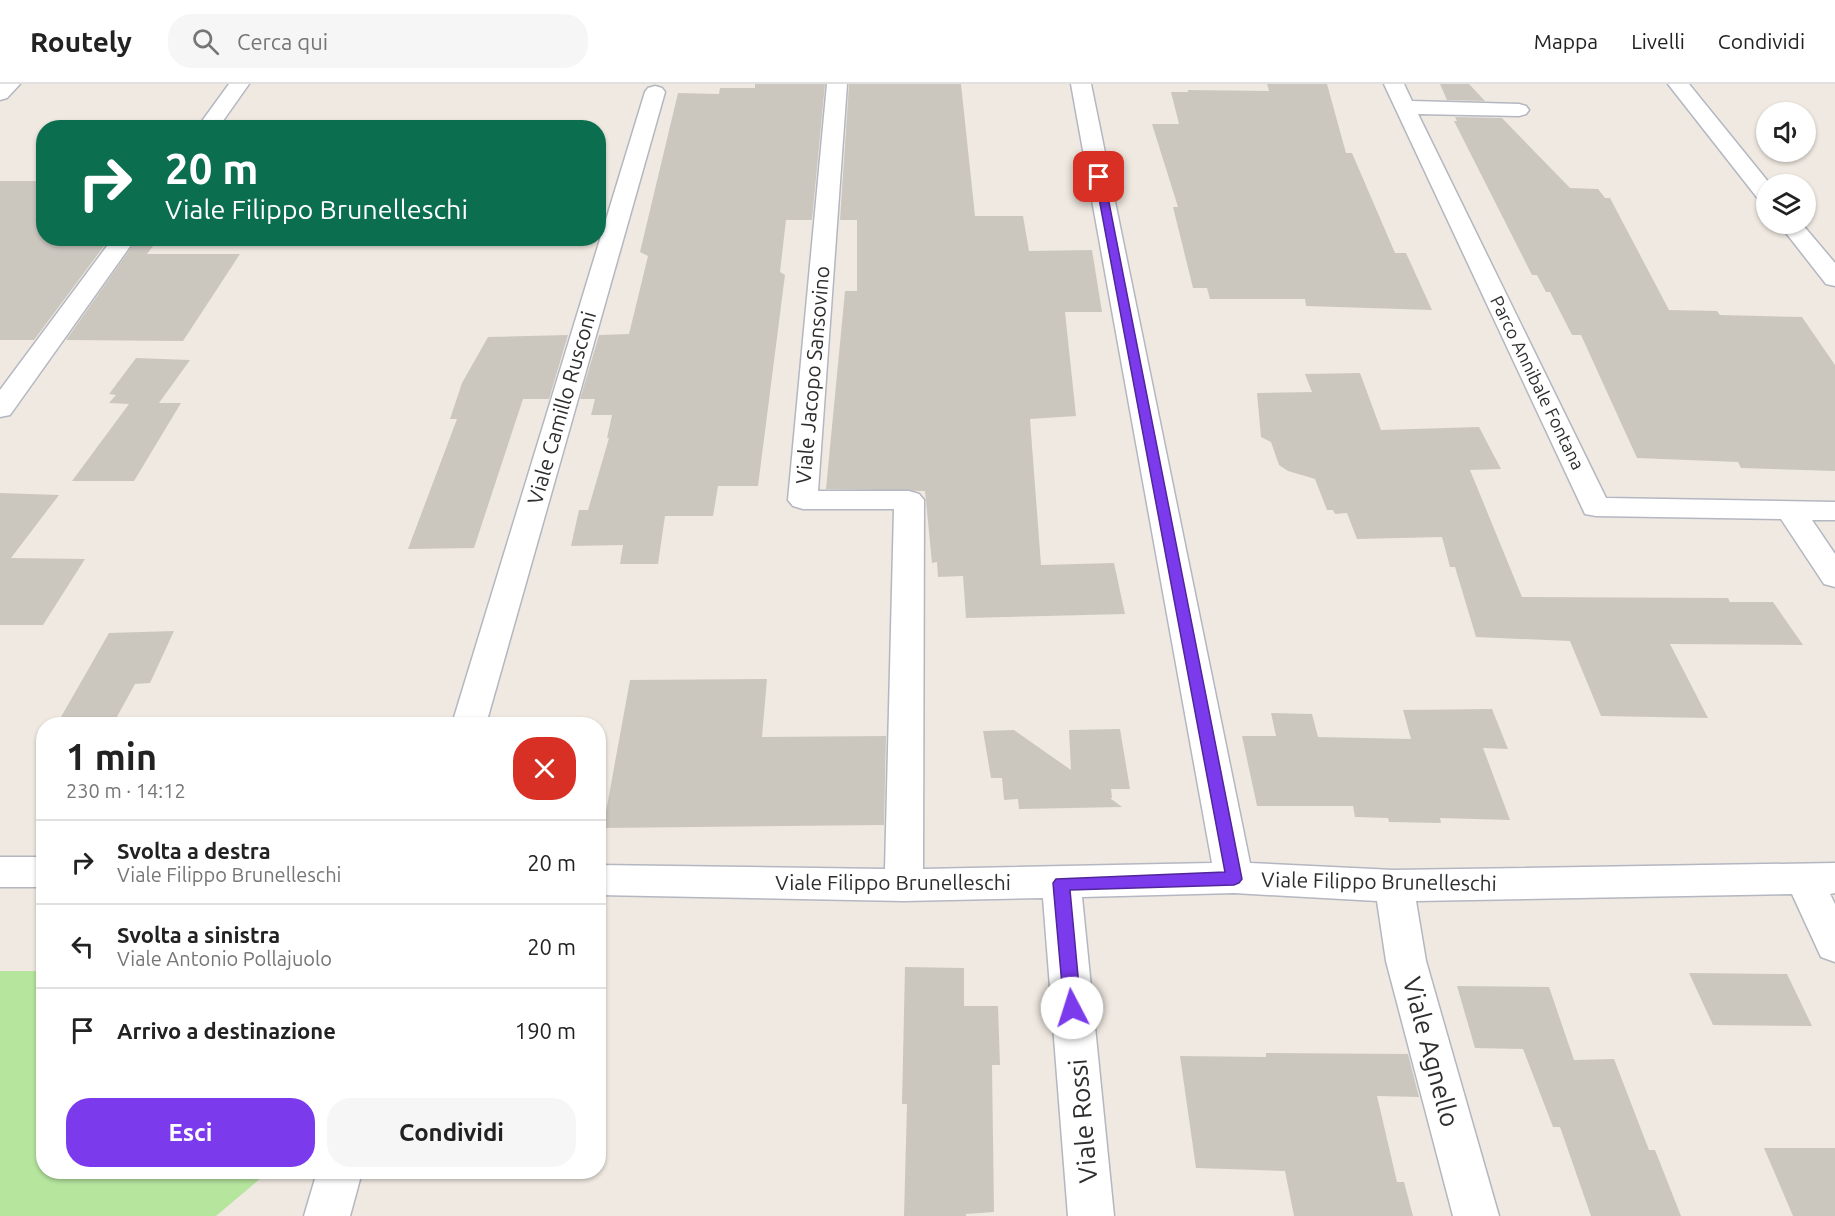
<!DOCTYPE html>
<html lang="it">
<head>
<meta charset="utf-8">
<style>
	:root { --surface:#fff; --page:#f6f6f6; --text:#222; --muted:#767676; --line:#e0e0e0; --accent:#7c3aed }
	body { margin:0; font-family:Ubuntu,sans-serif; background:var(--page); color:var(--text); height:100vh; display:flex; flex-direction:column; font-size:22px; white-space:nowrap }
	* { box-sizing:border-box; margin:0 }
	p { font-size:20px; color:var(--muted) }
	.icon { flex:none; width:33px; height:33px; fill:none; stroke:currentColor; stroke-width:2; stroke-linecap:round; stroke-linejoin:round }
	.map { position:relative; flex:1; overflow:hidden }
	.sheet { position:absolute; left:36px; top:633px; width:570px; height:462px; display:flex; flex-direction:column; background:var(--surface); border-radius:24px; box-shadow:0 2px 4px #0004 }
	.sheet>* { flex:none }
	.banner { position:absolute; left:36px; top:36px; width:570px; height:126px; border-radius:24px; box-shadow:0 2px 4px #0004; background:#0b6e4f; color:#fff; overflow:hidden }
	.controls { position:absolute; left:1756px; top:18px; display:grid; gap:12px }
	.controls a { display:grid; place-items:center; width:60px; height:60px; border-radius:50%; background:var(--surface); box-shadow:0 2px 4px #0004; font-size:30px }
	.pin { position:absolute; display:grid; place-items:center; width:51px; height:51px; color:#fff; margin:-26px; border-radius:12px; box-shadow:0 3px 9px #0006 }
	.me { position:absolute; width:66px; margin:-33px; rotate:355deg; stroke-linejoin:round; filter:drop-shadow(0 0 4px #0008) }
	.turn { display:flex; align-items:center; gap:21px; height:126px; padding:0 30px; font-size:27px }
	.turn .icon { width:78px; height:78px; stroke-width:2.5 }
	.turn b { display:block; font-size:42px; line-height:51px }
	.round { display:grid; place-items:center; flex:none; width:63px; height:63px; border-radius:24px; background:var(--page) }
	.head { display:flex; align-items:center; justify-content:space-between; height:102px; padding:0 30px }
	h1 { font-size:36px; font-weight:600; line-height:45px }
	.action { display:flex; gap:12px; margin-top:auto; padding:12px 30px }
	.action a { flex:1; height:69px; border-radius:24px; background:var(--accent); color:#fff; font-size:24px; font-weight:600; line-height:69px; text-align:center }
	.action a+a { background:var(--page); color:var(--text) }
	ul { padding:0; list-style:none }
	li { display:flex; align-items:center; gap:18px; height:84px; padding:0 30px; border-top:2px solid var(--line) }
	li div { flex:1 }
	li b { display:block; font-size:22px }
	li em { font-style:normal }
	header { display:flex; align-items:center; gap:36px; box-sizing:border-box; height:84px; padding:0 30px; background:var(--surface); border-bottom:2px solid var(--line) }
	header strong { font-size:28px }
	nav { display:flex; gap:33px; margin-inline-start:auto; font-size:21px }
	.search { width:420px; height:54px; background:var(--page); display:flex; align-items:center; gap:15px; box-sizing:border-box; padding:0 21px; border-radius:24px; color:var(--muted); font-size:22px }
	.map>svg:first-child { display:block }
	.green { fill:#b6e59e }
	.building { fill:#cbc7bf }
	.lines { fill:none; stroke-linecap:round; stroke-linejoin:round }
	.minor-casing { stroke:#b4b7c1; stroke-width:3 }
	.minor { fill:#fff; fill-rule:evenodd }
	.route { fill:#7c3aed; stroke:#51269a; stroke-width:1.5 }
	.labels { text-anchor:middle; stroke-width:4.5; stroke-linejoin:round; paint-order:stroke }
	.far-street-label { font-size:18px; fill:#2e2e2e; stroke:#fff }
	.street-label { font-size:21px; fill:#2e2e2e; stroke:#fff }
	.near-street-label { font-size:26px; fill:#2e2e2e; stroke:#fff }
</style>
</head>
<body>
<header>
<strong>Routely</strong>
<div class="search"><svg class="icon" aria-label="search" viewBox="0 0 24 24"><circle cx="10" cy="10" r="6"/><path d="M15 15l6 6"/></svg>Cerca qui</div>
<nav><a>Mappa</a><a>Livelli</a><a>Condividi</a></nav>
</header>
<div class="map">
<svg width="1835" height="1132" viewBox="0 0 1835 1132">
	<rect width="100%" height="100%" fill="#efe9e1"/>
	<path class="green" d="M0,887H43L44,1088H268L216,1132H0Z"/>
	<path class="building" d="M755,0H825L812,136H786L780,188L785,191L758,402H718L713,432H665L658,480H620L623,461L571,462L579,426H588L609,354H607L612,331H591L595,315H580L599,251L629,250L648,172L640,168L678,9L719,10L720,4H755Z
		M849,0H961L975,132H1023L1029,167L1092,166L1102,228H1065L1076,332L1030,335L1041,481L1114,479L1125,530L966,534L963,492L938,493L937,478L932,479L925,407L826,405L845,207H857V136H840Z
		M1267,0H1327L1346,69H1352L1395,169H1406L1432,226L1306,222L1305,215H1210L1207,204H1193L1173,123H1178L1152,40H1179L1171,8H1188V6L1269,7Z
		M1440,0H1469L1485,17L1447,16Z
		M1455,33L1502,34L1570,104L1598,105L1605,114H1610L1669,226L1717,227L1720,231L1802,233L1835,281V387L1741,384L1738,378L1637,374L1581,251H1572L1550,208H1546L1537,191H1532L1454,37H1457Z
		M0,97H44V154H110L34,256H0Z
		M138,154H159L147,170H240L183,257L66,256Z
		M568,251L549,315H523L474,464L408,465L457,335H450L462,299L488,253Z
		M136,274L190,276L159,319H181L134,397H72L129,320L109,319L116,311L109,310Z
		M1360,289L1381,346L1479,343L1501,385L1470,386L1522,513L1728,514L1730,518H1773L1803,561L1670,560L1708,634L1601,632L1570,557L1476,553L1455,483H1450L1442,453L1357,455L1347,429L1335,430L1333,426H1327L1315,395L1288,387L1279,381L1271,358L1261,353L1257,309L1312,308L1305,290Z
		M0,409L59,411L11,474L85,475L43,541H0Z
		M174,547L150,599L135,600L113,640H57L109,549Z
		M767,595L762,653L886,652L884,741L603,744L630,596Z
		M1492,625L1508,665L1483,664L1510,736L1440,734L1441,739L1389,738L1388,734L1355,733L1353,722H1257L1242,652H1276L1271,629L1312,630L1318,653L1411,655L1403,626Z
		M1120,645L1130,705H1111L1112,714H1110L1122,723L1019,725L1018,715L1004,716L1002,694H991L983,647L1014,646L1071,686L1069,646Z
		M905,883L964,884V922H998L1000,981H992L994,1128L966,1130V1132H904L907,1020H902Z
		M1689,889L1787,890L1812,942L1713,941Z
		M1457,902L1549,903L1574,976L1614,975L1649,1066H1655L1681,1132H1591L1560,1043H1553L1523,965L1475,964Z
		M1266,969L1408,970L1419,1013L1377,1012L1397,1098H1404L1413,1132H1294L1285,1087L1196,1084L1180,972L1266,973Z
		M1764,1064H1835V1132H1793Z"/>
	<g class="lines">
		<g class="minor-casing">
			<path id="minor" d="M0,0H20L7,14L0,16Z
				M229,0H249L218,44H197Z
				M827,0H847L818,407H909L919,410L924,416L923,785L1212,779L1071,0H1091L1250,779L1394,786L1835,779V809L1830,810L1835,820V878L1821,873L1792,810L1416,817L1426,877L1499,1132H1453L1386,877L1377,817L1234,809L1082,813L1114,1132H1068L1043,814L904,817L598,811V781L885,785L894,425H803L793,422L788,416Z
				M1384,0H1404L1412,17L1519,20L1526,22L1529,26L1526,30L1519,32L1418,30L1606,414L1835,418V436H1812L1835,470V503L1824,500L1781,435L1596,432L1585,430Z
				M1668,0H1689L1770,100H1767V118L1759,116Z
				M655,2L662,4L665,8L486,640H452L645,8L648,4Z
				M1779,140H1802L1835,179V202L1826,200Z
				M113,154H136L10,331L0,333V306Z
				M0,773H44V803H0Z
				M317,1088H362L350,1132H304Z"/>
		</g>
		<use href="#minor" class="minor"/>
	</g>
	<path class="route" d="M1099,91L1104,93L1242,795L1239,799L1234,801L1070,806L1081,924L1078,929L1072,931L1066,929L1064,924L1053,799L1056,795L1225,788L1095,93Z"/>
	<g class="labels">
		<g class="far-street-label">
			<text transform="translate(1537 299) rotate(64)" y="6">Parco Annibale Fontana</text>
		</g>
		<g class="street-label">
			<text transform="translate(813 291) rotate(-85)" y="7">Viale Jacopo Sansovino</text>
			<text transform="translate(562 324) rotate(-74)" y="7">Viale Camillo Rusconi</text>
			<text transform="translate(1379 798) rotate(1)" y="7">Viale Filippo Brunelleschi</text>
			<text x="893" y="806">Viale Filippo Brunelleschi</text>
		</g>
		<g class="near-street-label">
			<text transform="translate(1431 968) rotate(75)" y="9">Viale Agnello</text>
			<text transform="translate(1083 1037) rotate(-95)" y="9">Viale Rossi</text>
		</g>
	</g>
</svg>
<div class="controls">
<a><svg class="icon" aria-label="sound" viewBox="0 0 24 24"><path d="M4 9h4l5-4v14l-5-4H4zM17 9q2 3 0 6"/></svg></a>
<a><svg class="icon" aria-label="layers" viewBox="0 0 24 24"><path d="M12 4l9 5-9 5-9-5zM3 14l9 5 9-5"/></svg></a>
</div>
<div class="pin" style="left:1099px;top:93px;background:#d93025"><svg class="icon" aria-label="arrive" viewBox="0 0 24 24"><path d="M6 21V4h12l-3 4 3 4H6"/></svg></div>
<svg class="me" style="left:1072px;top:924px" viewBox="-20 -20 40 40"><circle r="19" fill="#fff"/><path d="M0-13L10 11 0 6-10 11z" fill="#7c3aed"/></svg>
<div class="banner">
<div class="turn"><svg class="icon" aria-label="right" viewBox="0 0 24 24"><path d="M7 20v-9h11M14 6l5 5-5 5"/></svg><div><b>20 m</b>Viale Filippo Brunelleschi</div></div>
</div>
<section class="sheet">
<div class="head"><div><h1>1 min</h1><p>230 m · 14:12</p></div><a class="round" style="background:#d93025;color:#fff"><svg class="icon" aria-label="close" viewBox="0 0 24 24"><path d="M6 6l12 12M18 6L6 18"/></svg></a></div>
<ul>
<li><svg class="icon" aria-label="right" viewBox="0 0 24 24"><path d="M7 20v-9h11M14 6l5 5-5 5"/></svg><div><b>Svolta a destra</b><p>Viale Filippo Brunelleschi</p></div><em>20 m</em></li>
<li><svg class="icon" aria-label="left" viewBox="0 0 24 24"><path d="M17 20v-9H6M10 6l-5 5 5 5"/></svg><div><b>Svolta a sinistra</b><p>Viale Antonio Pollajuolo</p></div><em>20 m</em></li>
<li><svg class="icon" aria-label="arrive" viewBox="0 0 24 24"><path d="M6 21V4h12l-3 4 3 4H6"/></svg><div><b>Arrivo a destinazione</b></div><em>190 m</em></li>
</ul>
<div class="action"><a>Esci</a><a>Condividi</a></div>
</section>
</div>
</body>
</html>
